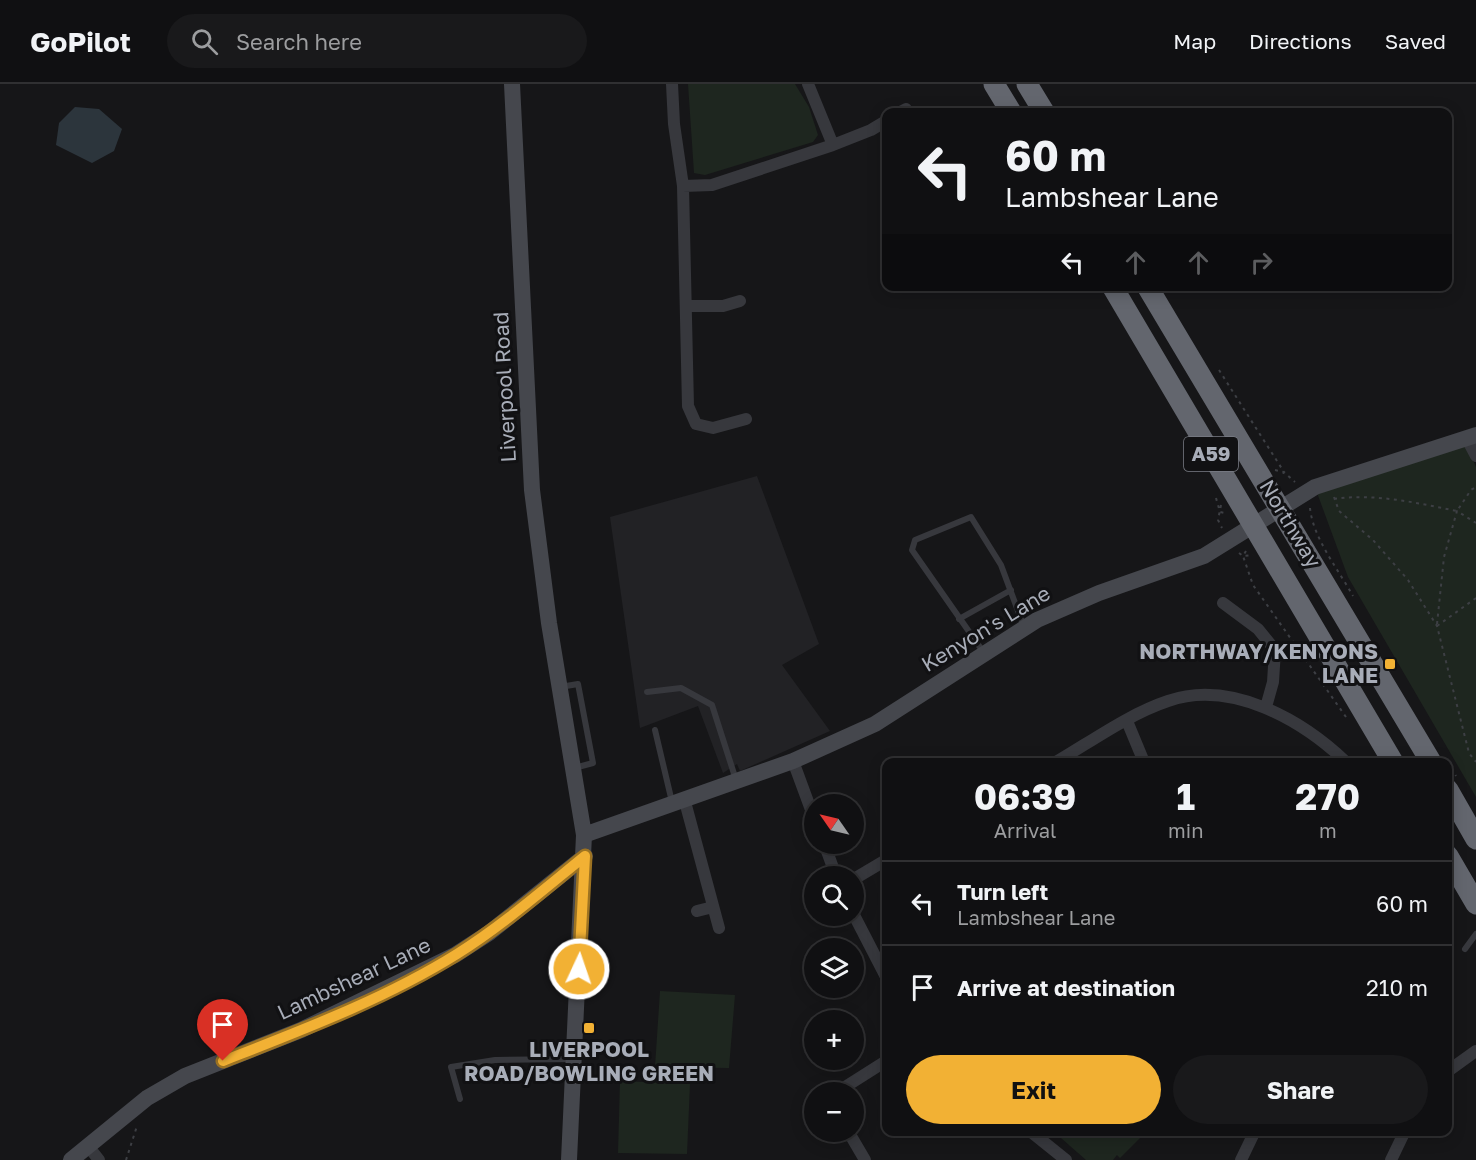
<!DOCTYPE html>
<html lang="en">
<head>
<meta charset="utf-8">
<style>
	:root { --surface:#101012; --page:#19191b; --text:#f1f3f6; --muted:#9c9d9f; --line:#303032; --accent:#f2b134 }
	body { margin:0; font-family:"Golos Text",sans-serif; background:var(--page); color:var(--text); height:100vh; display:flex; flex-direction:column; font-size:22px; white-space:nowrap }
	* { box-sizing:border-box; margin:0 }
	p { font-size:20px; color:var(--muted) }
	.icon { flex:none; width:33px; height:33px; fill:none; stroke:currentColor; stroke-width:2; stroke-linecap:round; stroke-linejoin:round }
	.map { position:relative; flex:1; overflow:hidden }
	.details { position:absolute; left:882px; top:674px; width:570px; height:378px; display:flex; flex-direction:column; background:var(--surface); border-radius:12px; box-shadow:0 3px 15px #0003,0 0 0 2px var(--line) }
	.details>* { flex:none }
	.banner { position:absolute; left:882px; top:24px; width:570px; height:183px; border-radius:12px; box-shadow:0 3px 15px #0003,0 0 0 2px var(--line); background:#101012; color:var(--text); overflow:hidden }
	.needle { width:39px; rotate:304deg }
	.controls { position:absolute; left:804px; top:710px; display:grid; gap:12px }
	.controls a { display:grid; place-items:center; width:60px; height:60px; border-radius:50%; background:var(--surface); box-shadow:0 3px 15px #0003,0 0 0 2px var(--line); font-size:30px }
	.pin { position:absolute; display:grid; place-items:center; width:51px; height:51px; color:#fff; margin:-62px -26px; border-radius:50% 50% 50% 0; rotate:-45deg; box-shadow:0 0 6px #0007 }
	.pin .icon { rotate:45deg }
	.me { position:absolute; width:66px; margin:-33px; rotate:3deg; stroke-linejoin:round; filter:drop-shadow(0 0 4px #0008) }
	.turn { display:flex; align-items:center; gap:21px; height:126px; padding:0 24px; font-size:27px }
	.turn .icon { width:78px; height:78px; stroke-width:2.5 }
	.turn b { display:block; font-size:42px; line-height:51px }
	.lanes { display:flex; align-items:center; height:57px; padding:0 24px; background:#0003; justify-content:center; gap:30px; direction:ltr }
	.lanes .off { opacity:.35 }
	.eta { display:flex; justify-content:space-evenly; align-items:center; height:102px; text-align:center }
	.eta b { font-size:36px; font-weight:700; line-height:42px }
	.cta { display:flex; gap:12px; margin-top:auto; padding:12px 24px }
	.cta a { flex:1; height:69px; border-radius:36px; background:var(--accent); color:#111; font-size:24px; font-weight:700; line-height:69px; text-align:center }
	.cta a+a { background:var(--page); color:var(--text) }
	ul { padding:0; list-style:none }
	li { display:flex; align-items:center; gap:18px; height:84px; padding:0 24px; border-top:2px solid var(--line) }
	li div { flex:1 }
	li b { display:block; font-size:22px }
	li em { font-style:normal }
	header { display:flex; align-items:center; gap:36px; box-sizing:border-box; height:84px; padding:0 30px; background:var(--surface); border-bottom:2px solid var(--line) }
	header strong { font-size:28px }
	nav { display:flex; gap:33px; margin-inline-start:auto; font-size:21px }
	.search { width:420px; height:54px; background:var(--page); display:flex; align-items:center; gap:15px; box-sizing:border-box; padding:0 21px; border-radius:33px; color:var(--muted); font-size:22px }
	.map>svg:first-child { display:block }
	.built { fill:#222225 }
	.green { fill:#1e261f }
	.water { fill:#2c353c }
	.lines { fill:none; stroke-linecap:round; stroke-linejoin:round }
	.path { stroke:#3d3f44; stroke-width:2; stroke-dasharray:3 4.5; stroke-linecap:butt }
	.lane { stroke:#37383d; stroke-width:6 }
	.street { stroke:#37383d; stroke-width:12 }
	.secondary { stroke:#45474d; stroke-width:16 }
	.highway { stroke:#63666e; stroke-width:21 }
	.route-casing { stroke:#9d7322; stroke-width:15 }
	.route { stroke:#f2b134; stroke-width:10 }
	.poi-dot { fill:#f2b134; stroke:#111113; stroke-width:2 }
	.labels { text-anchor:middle; stroke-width:6; stroke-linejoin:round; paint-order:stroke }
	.shield { fill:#111113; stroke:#7b7e86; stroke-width:1.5 }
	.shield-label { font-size:20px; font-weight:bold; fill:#a8adb8 }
	.street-label { font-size:21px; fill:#a8adb8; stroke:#111113 }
	.poi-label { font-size:21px; font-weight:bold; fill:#a8adb8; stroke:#111113; text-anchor:end }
</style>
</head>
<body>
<header>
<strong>GoPilot</strong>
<div class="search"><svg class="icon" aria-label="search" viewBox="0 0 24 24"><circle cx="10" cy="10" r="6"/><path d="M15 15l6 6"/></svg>Search here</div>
<nav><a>Map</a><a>Directions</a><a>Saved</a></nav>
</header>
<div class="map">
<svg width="1476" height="1076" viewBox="0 0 1476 1076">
	<rect width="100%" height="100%" fill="#161618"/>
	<path class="built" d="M757,392L819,560L782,581L830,647L740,687L737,680L723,689L698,622L640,644L610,433Z"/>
	<path class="green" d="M688,0H795L809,23L818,51L813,58L705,91L694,89Z
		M1466,359L1476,383V713L1348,493L1316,406Z
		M660,907L735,911L729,984L655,983Z
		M620,997L690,1000L687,1070L618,1069Z
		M1053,1047H1180L1177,1052L1145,1049L1120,1074L1117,1071L1113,1076H1086Z"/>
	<path class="water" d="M75,23L99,25L122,45L114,67L92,79L56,61L59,39Z"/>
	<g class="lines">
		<path class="path" d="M1219,286L1284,388L1282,393
			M1275,386L1284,388L1295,398
			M1334,413L1339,427L1373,456L1408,496L1437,542L1469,669L1476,678
			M1216,414L1220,428L1225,429
			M1334,415C1376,409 1417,419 1457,427L1471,406L1476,403
			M1221,421L1218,436L1222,444
			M1310,424C1313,454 1338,485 1353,512
			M1246,467L1243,472L1253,501L1346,633
			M1239,469L1243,472L1253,471
			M1437,540L1444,473L1457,427L1476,439
			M1437,542L1476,514
			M1448,678L1456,692
			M1057,1051L1080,1050L1082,1047
			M126,1076L137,1042"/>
		<path class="lane" d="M959,535L1011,506
			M984,569L912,466L915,456L971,433L1001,481L1024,543
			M560,603L578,600L593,679L574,684
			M647,608L681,604L712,621L736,696
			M655,646L672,718
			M1465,865L1476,850
			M460,1015L451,983L495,976L573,975"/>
		<path class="street" d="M672,0L674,40L683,102L688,322L696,340L713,344L746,335
			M808,0L833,61
			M900,28L906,25
			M683,102L712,101L833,61L871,46L886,37
			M686,222H723L740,217
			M1467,355L1476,372
			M1223,519L1258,545L1275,566L1273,598L1266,623
			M1127,637L1144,678
			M793,677L814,734
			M1056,678C1092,657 1129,630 1168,617C1231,595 1302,636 1346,678
			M684,714L719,844
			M824,759L836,792
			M854,795L886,776
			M697,827L713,823
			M854,831L886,893
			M1448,987L1476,967
			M842,1008L845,1003L886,977
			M848,1047L865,1076
			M1030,1047L1066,1076
			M88,1062L99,1076
			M1241,1076L1255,1047
			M1391,1076L1405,1047"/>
		<path class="secondary" d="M512,0L532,406L549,539L584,751L569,1076
			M584,751L793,677L875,640L1037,536L1099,509L1204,472L1315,403L1476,351
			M71,1076L147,1014L185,992L301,946L455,871L489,849L585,772"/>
		<path class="highway" d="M994,0L1011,28
			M1027,0L1044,28
			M1112,202L1393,678
			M1147,202L1431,678
			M1448,706L1476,755
			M1448,772L1476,820"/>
	</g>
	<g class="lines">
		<g class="route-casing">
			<path id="route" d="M223,977C302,946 385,915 457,870C503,841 543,806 585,772L579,885"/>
		</g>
		<use href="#route" class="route"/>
	</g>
	<g class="poi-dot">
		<rect x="1384" y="574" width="12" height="12" rx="3"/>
		<rect x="583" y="938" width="12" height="12" rx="3"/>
	</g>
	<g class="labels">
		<rect class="shield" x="1184" y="353" width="54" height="34" rx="4.5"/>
		<g class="shield-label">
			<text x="1211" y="377">A59</text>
		</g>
		<g class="street-label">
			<text transform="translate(505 303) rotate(-93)" y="7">Liverpool Road</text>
			<text transform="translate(1290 440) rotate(59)" y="7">Northway</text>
			<text transform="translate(986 545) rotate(-31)" y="7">Kenyon's Lane</text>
			<text transform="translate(354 895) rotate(-25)" y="7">Lambshear Lane</text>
		</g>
		<g class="poi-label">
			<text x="1378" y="575">NORTHWAY/KENYONS<tspan x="1378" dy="24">LANE</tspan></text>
			<text x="589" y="973" text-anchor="middle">LIVERPOOL<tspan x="589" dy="24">ROAD/BOWLING GREEN</tspan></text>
		</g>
	</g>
</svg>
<div class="controls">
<a><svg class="needle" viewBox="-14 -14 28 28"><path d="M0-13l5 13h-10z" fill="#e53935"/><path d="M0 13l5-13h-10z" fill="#9c9d9f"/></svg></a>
<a><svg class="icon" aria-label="search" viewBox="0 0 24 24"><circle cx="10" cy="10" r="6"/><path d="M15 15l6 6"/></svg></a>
<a><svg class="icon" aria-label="layers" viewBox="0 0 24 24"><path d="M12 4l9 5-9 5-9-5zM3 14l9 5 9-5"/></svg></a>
<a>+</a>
<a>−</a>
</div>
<div class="pin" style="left:223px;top:977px;background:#d93025"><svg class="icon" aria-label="arrive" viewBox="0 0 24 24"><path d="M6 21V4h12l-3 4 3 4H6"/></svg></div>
<svg class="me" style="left:579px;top:885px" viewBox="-20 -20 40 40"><circle r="17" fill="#f2b134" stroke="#fff" stroke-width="3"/><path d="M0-11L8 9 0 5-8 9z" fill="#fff"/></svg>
<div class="banner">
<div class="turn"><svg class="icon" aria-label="left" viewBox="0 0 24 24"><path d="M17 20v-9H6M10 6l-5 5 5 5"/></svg><div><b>60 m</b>Lambshear Lane</div></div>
<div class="lanes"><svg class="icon" aria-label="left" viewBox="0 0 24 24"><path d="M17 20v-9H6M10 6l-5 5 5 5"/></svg><svg class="icon off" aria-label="ahead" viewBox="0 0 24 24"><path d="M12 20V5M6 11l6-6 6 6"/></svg><svg class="icon off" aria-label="ahead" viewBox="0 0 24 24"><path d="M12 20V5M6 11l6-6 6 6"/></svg><svg class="icon off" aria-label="right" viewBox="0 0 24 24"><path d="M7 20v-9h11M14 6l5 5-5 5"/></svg></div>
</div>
<section class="details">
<div class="eta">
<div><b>06:39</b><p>Arrival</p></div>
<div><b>1</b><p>min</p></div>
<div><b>270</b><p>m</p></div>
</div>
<ul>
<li><svg class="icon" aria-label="left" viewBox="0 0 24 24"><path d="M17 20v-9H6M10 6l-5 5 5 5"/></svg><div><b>Turn left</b><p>Lambshear Lane</p></div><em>60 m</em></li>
<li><svg class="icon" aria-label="arrive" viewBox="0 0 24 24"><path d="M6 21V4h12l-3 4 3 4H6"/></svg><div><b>Arrive at destination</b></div><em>210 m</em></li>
</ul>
<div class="cta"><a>Exit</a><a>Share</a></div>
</section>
</div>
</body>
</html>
